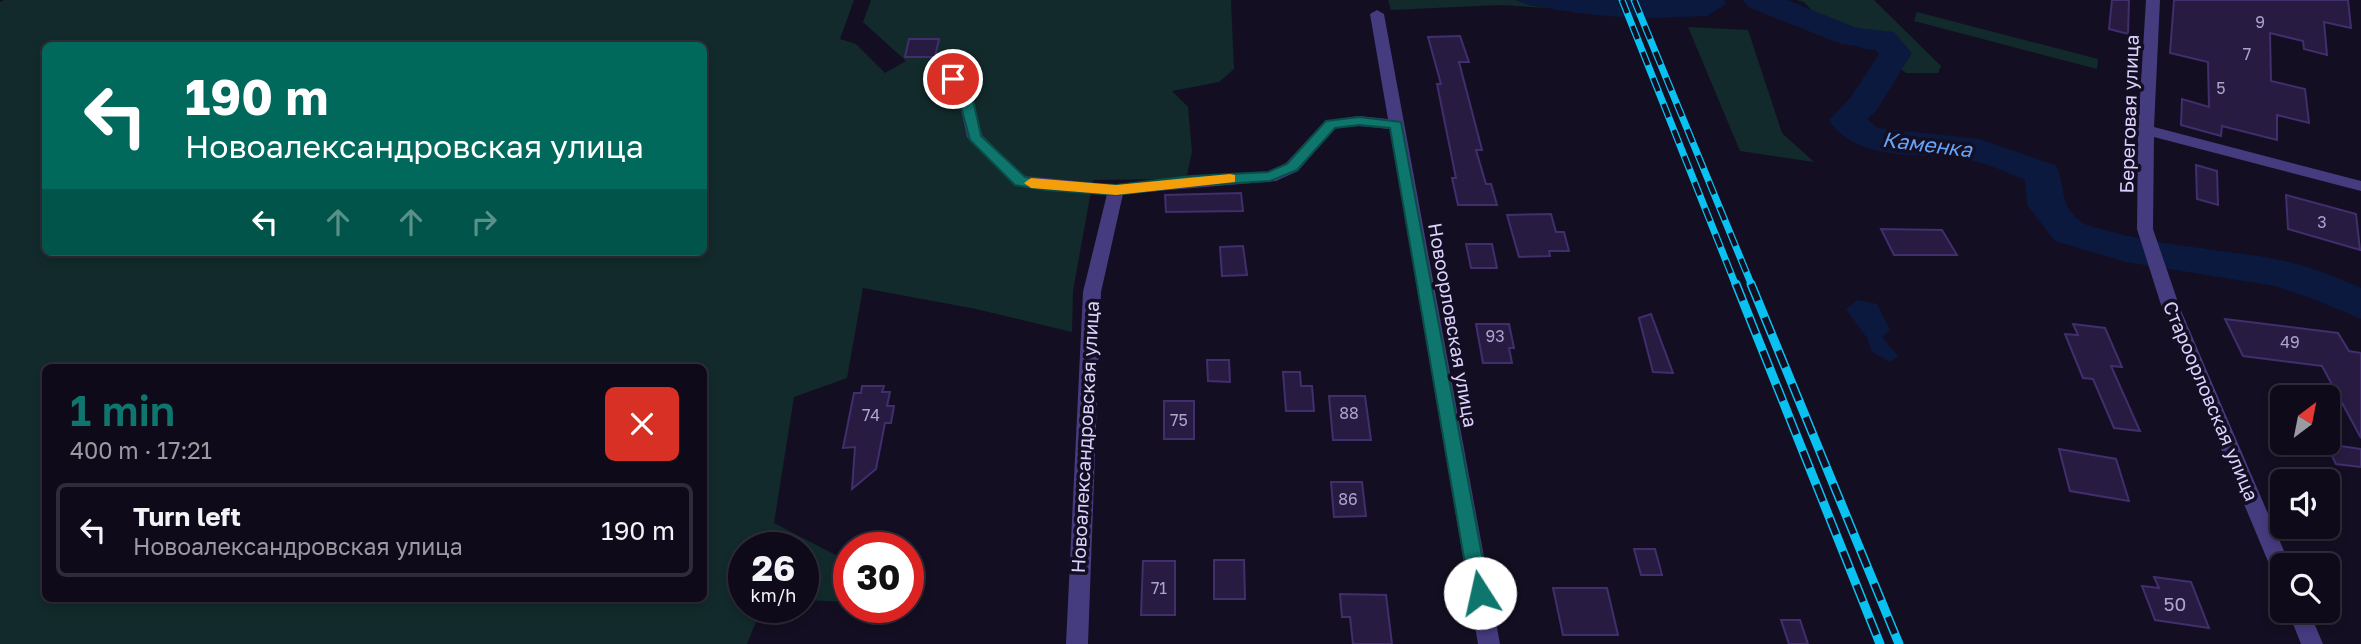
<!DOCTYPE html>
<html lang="en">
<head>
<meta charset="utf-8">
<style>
	:root { --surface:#0f0a1a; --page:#1d1827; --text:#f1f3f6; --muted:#9b9aa2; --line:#2f2b39; --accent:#0f766e }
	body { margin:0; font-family:"Golos Text",sans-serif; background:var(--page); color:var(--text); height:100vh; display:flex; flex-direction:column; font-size:26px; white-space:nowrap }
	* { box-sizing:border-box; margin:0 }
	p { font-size:23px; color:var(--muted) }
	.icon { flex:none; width:38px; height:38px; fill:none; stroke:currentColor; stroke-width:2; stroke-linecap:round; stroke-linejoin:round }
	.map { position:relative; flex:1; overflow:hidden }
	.panel { position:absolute; left:42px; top:364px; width:665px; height:238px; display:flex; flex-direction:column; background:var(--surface); border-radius:10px; box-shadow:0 4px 10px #0003,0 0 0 2px var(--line) }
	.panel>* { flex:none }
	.banner { position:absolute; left:42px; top:42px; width:665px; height:214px; border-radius:10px; box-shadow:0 4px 10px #0003,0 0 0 2px var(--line); background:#00695c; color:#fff; overflow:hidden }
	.needle { width:46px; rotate:32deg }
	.buttons { position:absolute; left:2270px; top:385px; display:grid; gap:14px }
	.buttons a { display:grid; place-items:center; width:70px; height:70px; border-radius:10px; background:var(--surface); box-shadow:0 4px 10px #0003,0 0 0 2px var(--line); font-size:35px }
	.speed { position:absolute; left:728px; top:532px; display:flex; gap:14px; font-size:35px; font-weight:700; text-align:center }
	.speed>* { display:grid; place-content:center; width:91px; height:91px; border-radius:50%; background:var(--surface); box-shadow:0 4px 10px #0003,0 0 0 2px var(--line); line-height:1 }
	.speed small { font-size:18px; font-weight:400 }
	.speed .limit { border:10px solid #d22; background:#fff; color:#111 }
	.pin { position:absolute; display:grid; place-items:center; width:60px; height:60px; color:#fff; margin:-30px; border:4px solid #fff; border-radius:50%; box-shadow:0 2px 7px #0007 }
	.me { position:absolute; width:77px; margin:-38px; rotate:350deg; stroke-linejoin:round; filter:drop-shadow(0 0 5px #0008) }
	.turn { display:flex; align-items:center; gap:24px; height:147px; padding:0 28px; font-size:32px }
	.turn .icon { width:91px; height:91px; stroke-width:2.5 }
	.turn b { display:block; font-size:49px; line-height:60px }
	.lanes { display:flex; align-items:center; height:66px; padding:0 28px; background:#0003; justify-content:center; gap:35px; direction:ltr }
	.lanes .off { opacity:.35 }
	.round { display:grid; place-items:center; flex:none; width:74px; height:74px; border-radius:10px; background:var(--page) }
	.head { display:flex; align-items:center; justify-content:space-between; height:119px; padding:0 28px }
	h1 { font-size:42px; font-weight:600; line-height:52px; color:var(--accent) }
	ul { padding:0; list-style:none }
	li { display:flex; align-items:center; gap:21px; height:94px; margin:0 14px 10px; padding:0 14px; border:4px solid var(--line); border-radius:10px }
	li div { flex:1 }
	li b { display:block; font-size:26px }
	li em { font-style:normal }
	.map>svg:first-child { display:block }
	.green { fill:#122a2b; fill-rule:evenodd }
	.water { fill:#0b193e }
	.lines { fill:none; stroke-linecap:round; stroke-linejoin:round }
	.river { fill:#0b193e; fill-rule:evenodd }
	.building { fill:#271b42; stroke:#412e6d; stroke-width:2 }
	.street { fill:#453b7f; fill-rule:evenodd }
	.rail-far1-casing { stroke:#09c2f1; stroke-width:7 }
	.rail-casing { stroke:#09c2f1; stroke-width:9 }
	.rail-far1 { stroke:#140e22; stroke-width:4.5; stroke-dasharray:14; stroke-linecap:butt }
	.rail { stroke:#140e22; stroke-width:6; stroke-dasharray:18; stroke-linecap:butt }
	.route { fill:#0f766e; stroke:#0a4d48; stroke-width:2 }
	.slow { fill:#f59e0b }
	.labels { text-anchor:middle; stroke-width:7; stroke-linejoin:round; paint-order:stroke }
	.number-label { font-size:16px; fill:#ada4ce }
	.street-label { font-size:19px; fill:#dad1fd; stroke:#140e22 }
	.near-number-label { font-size:19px; fill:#ada4ce }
	.water-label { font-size:21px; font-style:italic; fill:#63a4f9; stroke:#140e22 }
</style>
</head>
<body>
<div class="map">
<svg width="2361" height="644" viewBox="0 0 2361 644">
	<rect width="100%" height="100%" fill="#140e22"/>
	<path class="green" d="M4,0H854L840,39L856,44L885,73L906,61L863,22L871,0H1231L1234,69L1219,82L1172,91L1188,107L1192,152L1187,175L1176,179L1093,180L1073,291L1072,332L976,309L863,288L847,378L794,397L774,523L849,562V602L803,600V548H744V607H762L747,644H0V2ZM46,46H704V252H46ZM46,368H704V598H46Z
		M1388,0H1516L1529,5L1550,8L1500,5L1391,10Z
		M1796,0H1874L1941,66L1938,73H1906L1868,43L1824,24L1804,2Z
		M1917,12L2098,59L2097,69L1914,21Z
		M1688,27L1748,30L1782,133L1814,162L1740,151Z"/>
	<path class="water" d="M1516,0H1593L1628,3L1632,9H1612L1606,13L1529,5Z
		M1682,0H1723L1726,4L1707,16L1683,17L1642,11V3C1656,0 1667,5 1682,0Z
		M1774,0L1883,39L1896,53L1866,49L1831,39L1799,22L1741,1Z
		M1857,300L1877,304L1890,330L1882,337L1898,356L1890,362L1872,352L1867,338L1846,309Z"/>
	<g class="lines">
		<path class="river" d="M1538,0H1725C1704,30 1577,15 1543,7Z
			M1743,0H1787L1857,28L1894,32L1912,53L1876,111L1867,119L1878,128L1979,139L2055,165C2068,186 2056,202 2080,221C2086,226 2097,228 2105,230C2161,246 2218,249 2275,259C2304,264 2334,276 2361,288V319L2311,298L2275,286L2126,262L2055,241L2027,205L2025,180C2008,173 1991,165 1974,161C1927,150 1859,166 1829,120L1851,97L1879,54L1874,48L1841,44L1748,7Z"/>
	</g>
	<path class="building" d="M2112,0H2129L2128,34L2109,29Z
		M2174,0H2348L2351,28L2324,22L2327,55L2304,49L2303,41L2270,33L2271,81L2305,89L2309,123L2277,115V140L2222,126L2221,136L2181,125L2182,99L2209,107L2208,62L2170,53Z
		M1460,36L1469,62H1459L1482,150H1476L1486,184H1491L1497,205H1458L1452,178H1456L1437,84H1441L1428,37Z
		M909,39H939L935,57H905Z
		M2196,165L2217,171L2218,205L2197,199Z
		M1241,193L1243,211L1166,212L1165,195Z
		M2286,195L2356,214L2360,250L2288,229Z
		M1551,214L1556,232H1564L1569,251H1549L1550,256L1519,257L1507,215Z
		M1881,229L1942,230L1957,255H1894Z
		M1466,244H1492L1497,268H1471Z
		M1243,246L1247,275L1222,276L1220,247Z
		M1651,314L1673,373L1653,372L1639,318Z
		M2225,319L2338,333L2349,351L2361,353V438L2322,366L2243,356Z
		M1476,324H1509L1514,348H1509L1512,363H1483Z
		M2073,324L2105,328L2122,367L2111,366L2140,431L2114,428L2093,379L2083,378L2065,334L2078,335Z
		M1207,360H1229L1230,382L1208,381Z
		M1283,372H1300L1301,386H1312L1314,411H1286Z
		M862,386H884L882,392H890L887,406H894L891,423H885L876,469L852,489L855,447L843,448L854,393H861Z
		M1329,396H1365L1371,440H1333Z
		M1164,401H1194V439H1164Z
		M2326,444L2361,449V467L2336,464Z
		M2059,449L2116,459L2129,501L2070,491Z
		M1331,482H1362L1366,516L1334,517Z
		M1634,549H1655L1662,575H1641Z
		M1214,560H1244L1245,599H1214Z
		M1143,561H1175V615H1141Z
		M2154,577L2191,582L2209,628L2155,620L2142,586L2159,588Z
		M1553,588H1607L1618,635H1563Z
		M1340,594L1386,595L1392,644H1353L1350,617H1342Z
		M1781,620H1800L1808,644H1789Z"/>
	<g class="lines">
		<path class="street" d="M2146,0H2160L2154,127L2361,181V191L2154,137L2153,229L2180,308L2290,565H2282V580L2275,577L2272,571L2162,308L2137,229L2138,130Z
			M1377,10L1384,14L1500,644H1478L1390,129L1359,126L1335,128L1298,171L1276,181L1123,194L1101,292L1088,644H1066L1083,292L1107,194L1014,185L967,137L957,92L946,79L948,76H958L971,91L982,135L1024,176L1116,185L1191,176L1268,172L1286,163L1325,121L1359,116L1388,119L1370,14Z
			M2288,611H2309L2323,644H2301Z"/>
		<g class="rail-far1-casing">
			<path id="rail-far1" d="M1622,0L1736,286
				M1634,0L1752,286"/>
		</g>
		<g class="rail-casing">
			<path id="rail" d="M1736,284L1880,644
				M1751,284L1899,644"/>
		</g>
		<use href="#rail-far1" class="rail-far1"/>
		<use href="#rail" class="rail"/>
	</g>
	<path class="route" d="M953,75L958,76L971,91L981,136L1025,177L1046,181L1116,185L1191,176L1268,172L1287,164L1326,121L1359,117L1401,122L1489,593L1487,599L1480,602L1473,599L1470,593L1390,128L1359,125L1335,128L1297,170L1270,181L1191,186L1116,195L1046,190L1015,185L970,140L957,92L947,79Z"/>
	<path class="slow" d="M1230,174L1235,175V182L1116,195L1031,188L1024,183L1031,178L1116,185Z"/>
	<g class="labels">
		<g class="number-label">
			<text x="2260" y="28">9</text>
			<text x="2247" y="60">7</text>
			<text x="2221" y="94">5</text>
			<text x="2322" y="228">3</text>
			<text x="1495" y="342">93</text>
			<text x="2290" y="348">49</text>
			<text x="1349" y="419">88</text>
			<text x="871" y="421">74</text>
			<text x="1179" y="426">75</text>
			<text x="1348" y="505">86</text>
			<text x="1159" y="594">71</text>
		</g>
		<g class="street-label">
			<text transform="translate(2129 114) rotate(-88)" y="7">Береговая улица</text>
			<text transform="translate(1453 325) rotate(80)" y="7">Новоорловская улица</text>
			<text transform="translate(2211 401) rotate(67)" y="7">Староорловская улица</text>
			<text transform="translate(1085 437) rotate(-87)" y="7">Новоалександровская улица</text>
		</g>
		<g class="near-number-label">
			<text x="2175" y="611">50</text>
		</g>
		<g class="water-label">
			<text transform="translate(1927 145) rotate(7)" y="7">Каменка</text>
		</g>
	</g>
</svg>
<div class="buttons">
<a><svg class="needle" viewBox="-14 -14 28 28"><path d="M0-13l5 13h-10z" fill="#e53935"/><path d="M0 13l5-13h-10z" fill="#9b9aa2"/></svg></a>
<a><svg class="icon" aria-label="sound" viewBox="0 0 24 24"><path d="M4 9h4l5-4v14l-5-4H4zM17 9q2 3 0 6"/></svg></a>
<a><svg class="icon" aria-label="search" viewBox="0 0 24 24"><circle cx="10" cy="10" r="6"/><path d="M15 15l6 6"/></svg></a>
</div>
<div class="speed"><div>26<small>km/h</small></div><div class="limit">30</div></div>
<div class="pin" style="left:953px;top:79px;background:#d93025"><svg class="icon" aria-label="arrive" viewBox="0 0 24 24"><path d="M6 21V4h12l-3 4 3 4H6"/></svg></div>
<svg class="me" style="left:1480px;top:593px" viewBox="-20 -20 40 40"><circle r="19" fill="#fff"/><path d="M0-13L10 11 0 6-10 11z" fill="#0f766e"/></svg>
<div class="banner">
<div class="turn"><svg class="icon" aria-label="left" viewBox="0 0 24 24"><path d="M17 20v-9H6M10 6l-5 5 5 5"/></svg><div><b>190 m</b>Новоалександровская улица</div></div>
<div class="lanes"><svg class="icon" aria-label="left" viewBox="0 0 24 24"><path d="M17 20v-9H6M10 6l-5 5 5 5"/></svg><svg class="icon off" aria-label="ahead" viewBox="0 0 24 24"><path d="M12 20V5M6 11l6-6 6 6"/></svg><svg class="icon off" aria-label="ahead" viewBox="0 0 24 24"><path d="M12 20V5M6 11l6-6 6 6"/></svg><svg class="icon off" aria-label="right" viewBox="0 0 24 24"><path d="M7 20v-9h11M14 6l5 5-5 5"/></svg></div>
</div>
<section class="panel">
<div class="head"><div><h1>1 min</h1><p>400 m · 17:21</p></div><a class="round" style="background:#d93025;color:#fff"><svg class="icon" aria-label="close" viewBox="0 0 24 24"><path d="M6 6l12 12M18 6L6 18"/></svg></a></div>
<ul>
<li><svg class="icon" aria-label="left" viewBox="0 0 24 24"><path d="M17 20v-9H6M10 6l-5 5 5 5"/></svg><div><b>Turn left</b><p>Новоалександровская улица</p></div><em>190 m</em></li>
</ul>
</section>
</div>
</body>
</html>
